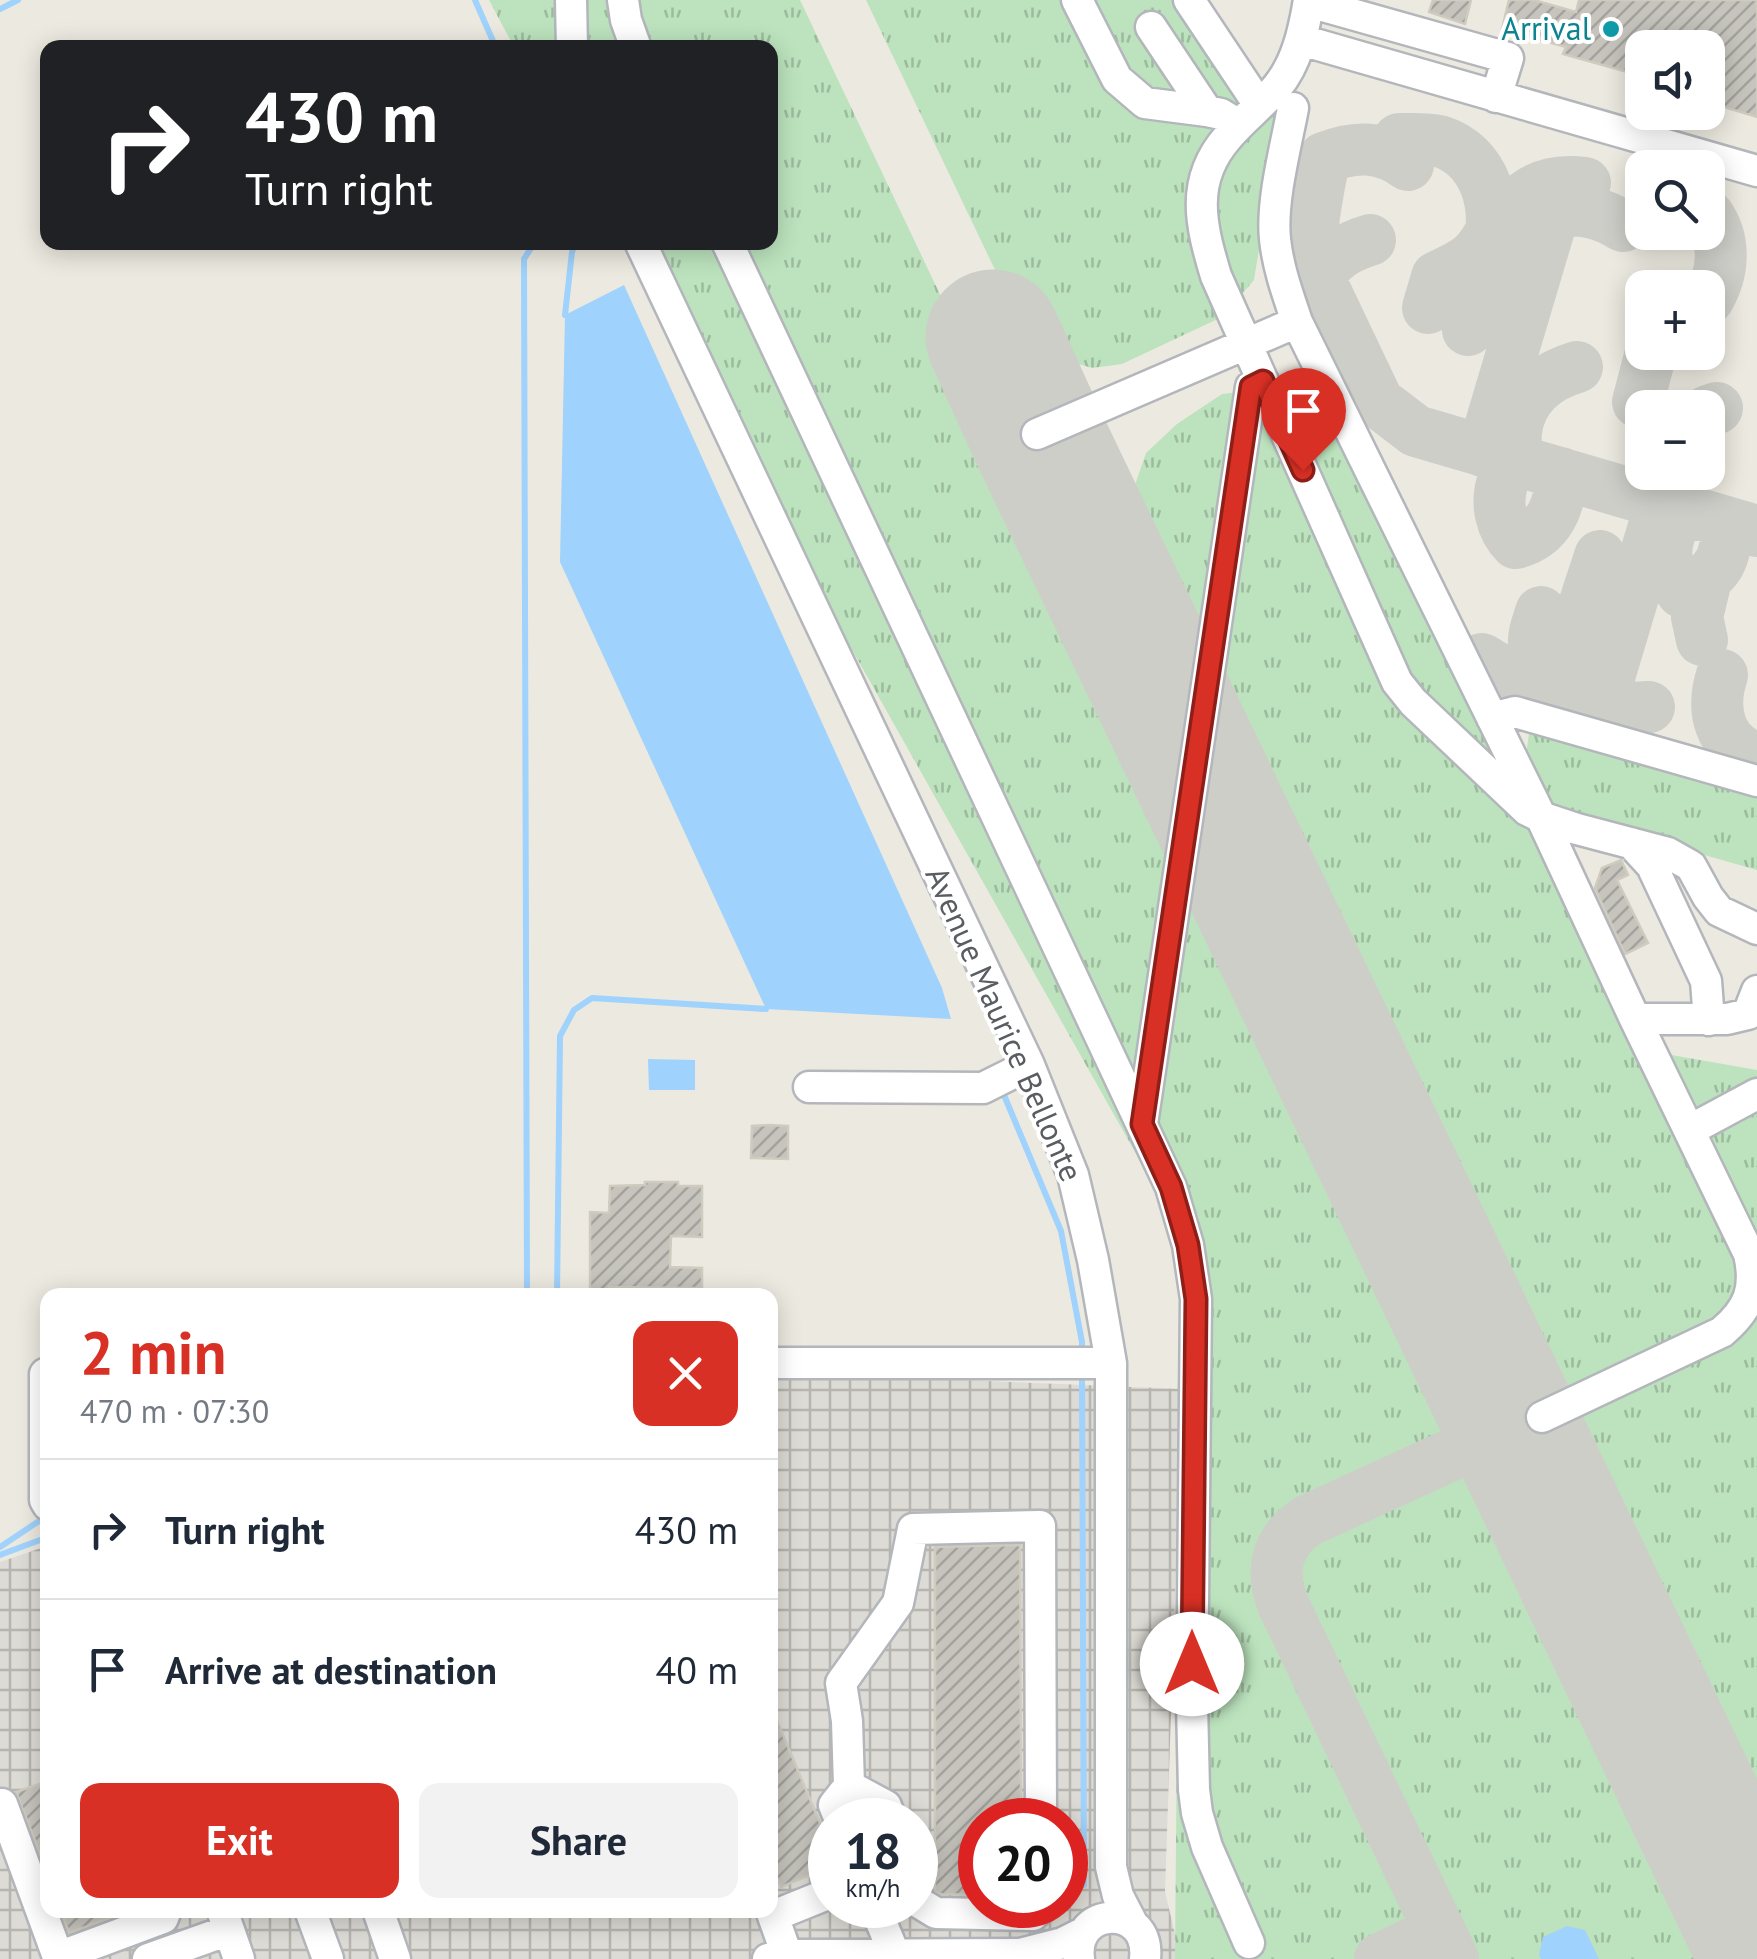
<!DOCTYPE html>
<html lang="en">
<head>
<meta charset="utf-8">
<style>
	:root { --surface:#fff; --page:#f2f2f3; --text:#1f2937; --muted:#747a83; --line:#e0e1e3; --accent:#d93025 }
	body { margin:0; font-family:"PT Sans",sans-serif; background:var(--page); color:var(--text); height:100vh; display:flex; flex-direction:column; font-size:38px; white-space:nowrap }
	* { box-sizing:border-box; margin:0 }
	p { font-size:32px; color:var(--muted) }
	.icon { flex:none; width:55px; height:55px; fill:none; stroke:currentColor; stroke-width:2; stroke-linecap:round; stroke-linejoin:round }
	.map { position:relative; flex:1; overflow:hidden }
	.panel { position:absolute; left:40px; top:1288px; width:738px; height:630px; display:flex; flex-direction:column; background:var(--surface); border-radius:20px; box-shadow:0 5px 25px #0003 }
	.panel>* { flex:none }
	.banner { position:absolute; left:40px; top:40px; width:738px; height:210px; border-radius:20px; box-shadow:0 5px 25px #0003; background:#202124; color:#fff; overflow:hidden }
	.buttons { position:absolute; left:1625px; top:30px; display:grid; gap:20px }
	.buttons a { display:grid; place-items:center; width:100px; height:100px; border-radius:20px; background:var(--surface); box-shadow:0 5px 25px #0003; font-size:50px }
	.speed { position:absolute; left:808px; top:1798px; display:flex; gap:20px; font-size:50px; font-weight:700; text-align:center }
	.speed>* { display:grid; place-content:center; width:130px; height:130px; border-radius:50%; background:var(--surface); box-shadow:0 5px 25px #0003; line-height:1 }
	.speed small { font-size:25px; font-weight:400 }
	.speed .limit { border:15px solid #d22; background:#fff; color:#111 }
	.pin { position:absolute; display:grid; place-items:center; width:85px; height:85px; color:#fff; margin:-102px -42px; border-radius:50% 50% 50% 0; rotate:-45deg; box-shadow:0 0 10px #0007 }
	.pin .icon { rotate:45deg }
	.me { position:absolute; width:110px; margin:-55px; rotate:0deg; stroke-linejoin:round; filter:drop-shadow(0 0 8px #0008) }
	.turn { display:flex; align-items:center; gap:35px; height:210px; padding:0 40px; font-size:45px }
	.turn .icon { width:130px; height:130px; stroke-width:2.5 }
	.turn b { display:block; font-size:70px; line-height:85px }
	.round { display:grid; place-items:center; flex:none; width:105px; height:105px; border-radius:20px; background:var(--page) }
	.summary { display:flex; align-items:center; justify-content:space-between; height:170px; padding:0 40px }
	h1 { font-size:60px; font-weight:800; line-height:75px; color:var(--accent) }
	.action { display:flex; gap:20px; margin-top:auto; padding:20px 40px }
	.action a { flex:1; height:115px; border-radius:20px; background:var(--accent); color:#fff; font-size:40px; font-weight:800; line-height:115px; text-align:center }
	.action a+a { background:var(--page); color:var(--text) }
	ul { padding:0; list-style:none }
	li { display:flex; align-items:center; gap:30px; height:140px; padding:0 40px; border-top:2px solid var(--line) }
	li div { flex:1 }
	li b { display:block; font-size:38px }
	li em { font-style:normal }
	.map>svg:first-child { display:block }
	.industrial { fill:url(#industrial-grid); fill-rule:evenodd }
	.grass { fill:url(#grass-tufts) }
	.water { fill:#9fd2fc }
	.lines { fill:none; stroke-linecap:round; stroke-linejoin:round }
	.stream { stroke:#9fd2fc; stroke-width:6 }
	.taxiway { stroke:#cecec9; stroke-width:52 }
	.runway { stroke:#cecec9; stroke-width:135 }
	.building { fill:url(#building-hatch); stroke:#d0cbbf; stroke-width:2.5 }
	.minor-casing { stroke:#b3b6bb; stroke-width:35 }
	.minor { stroke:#fff; stroke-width:30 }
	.route-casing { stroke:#8d1f18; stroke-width:25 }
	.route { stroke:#d93025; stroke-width:18 }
	.culture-dot { fill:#0f9aa8; stroke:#fff; stroke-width:4 }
	.labels { text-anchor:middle; stroke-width:8; stroke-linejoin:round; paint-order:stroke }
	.culture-label { font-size:32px; fill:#0d838f; stroke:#fff; text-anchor:end }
	.street-label { font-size:32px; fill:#595c61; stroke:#fff }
</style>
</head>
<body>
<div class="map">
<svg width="1757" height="1959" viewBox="0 0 1757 1959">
	<defs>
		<pattern id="industrial-grid" width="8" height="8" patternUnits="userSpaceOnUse" patternTransform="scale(2.5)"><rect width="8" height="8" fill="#dddbd5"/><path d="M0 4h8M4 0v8" fill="none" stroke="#b6b5b0"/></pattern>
		<pattern id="grass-tufts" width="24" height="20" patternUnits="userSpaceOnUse" patternTransform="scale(2.5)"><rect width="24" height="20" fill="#bce3bd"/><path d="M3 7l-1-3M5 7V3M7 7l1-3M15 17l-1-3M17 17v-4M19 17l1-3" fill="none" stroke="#9cbb9d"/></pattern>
		<pattern id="building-hatch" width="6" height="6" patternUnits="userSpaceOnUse" patternTransform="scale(2.5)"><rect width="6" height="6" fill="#c6c4bd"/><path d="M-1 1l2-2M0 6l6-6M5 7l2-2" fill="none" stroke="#a4a29d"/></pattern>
	</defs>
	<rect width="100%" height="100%" fill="#ece9e0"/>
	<path class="industrial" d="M770,1372L1182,1389L1165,1892L1181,1959H0V1562L47,1546L48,1910H770ZM830,1820H915V1905H830ZM980,1820H1065V1905H980Z"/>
	<path class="grass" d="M489,0H800L1459,1386C1461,1408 1464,1416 1450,1434L1301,1506C1267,1534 1258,1555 1269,1600L1437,1959H1175L1181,1270L1166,1207L623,243L770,242V48L514,47Z
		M866,0H1184L1267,91L1280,119L1254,280L1222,317L1122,364L1092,368L1065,360L1043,344L1018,318Z
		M1292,386L1354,449L1643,1050L1757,1070V1866L1183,670L1187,666L1142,561L1134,509L1135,485L1146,453L1177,424L1222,394Z
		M1530,726L1757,791V870L1578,819L1545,798L1525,763Z
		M1462,1461C1479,1461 1489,1465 1503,1476L1734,1959H1471L1291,1579C1294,1562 1297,1549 1308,1536Z"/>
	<path class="water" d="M624,285L942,988L951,1019L766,1009L560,562L565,315Z
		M648,1059L695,1060V1090H649Z
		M1567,1926L1585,1930L1599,1959H1541L1539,1955L1543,1937Z"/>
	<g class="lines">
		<path class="stream" d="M475,0L496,48
			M0,9L18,0
			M565,315L572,252L576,242
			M1001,1088L1061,1231L1082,1342V1357
			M527,1295L524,259L535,242
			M557,1295L560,1036L574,1010L592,998L766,1009
			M1082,1374L1084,1885
			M0,1547L48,1515
			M0,1555L48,1537"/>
		<path class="taxiway" d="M1399,139C1412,139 1426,138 1439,141C1486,155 1500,208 1487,251
			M1408,165C1380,145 1354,146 1324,158C1318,197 1305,238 1318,276L1378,402L1416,431L1757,531
			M1708,215C1726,240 1724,273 1708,299
			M1318,276C1333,256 1347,247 1370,240
			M1428,308L1437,277C1469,262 1478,258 1494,226
			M1468,330C1486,267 1496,171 1585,183
			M1638,402L1651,352
			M1708,411L1717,408
			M1483,451L1554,212C1581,208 1600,212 1623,226
			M1561,473C1561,506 1549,534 1516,543C1501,528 1496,504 1502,484C1504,476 1510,470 1513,463C1517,453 1515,442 1516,432C1520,397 1546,376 1577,367
			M1677,519C1661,545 1663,568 1682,592C1717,576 1728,561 1726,522
			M1600,556C1589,594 1555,666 1597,694C1614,706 1628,709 1649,707
			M1541,612C1538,623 1533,633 1534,644C1535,680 1571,701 1603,697L1661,503
			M1702,640L1697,617L1704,588
			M1482,659C1511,678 1538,687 1566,660
			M1722,675C1711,709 1718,746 1757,758
			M1468,1446C1497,1421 1494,1406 1487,1371
			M1380,1959L1426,1937L1431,1933L1435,1922
			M1453,1959L1283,1604C1270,1571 1276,1542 1307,1521L1488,1438C1515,1440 1525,1460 1539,1480"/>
		<path class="runway" d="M993,337L1037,434L1757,1935"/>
	</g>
	<path class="building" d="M1433,0H1471L1465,24L1429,12Z
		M1509,0H1534L1576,12L1579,0H1757V117L1708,102V48H1642V76L1563,54L1566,47L1502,29Z
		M1621,860L1628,875L1617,880L1648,943L1625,954L1595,888L1602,868Z
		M769,1125L788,1126V1159L751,1158L752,1126Z
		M645,1182H678V1186H702V1237L671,1236L670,1267L702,1268V1288L609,1287V1292H590V1212L609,1213L610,1186L645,1185Z
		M1020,1545L1021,1820H980V1895L941,1894L935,1891V1547Z
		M770,1704L830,1847V1867L781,1887L770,1862Z
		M48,1781V1874L16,1792Z
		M61,1910H116L118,1915L69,1933Z"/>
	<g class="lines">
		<g class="minor-casing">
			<path id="minor" d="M571,0L572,48
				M623,0L626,20L636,48
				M1077,0L1117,79L1145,103L1207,111L1221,114L1239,125
				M1189,0L1259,105
				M1309,0C1304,30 1297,63 1277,87C1262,105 1243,119 1228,137C1189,181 1201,226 1216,276L1397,682L1413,702L1527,810L1541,817L1577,829L1668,853L1691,866L1708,897L1719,911L1757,929
				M1309,2L1508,58L1496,97
				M1151,27L1207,111
				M1301,40L1757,171
				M1293,108C1286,146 1271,201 1275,239C1278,268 1288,295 1297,322L1541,817L1635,1019L1749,1254C1757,1289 1749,1309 1722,1332L1542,1417
				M640,242L1029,1065L1073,1175L1093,1260L1111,1363V1867L1118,1896L1132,1923
				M727,242L1171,1187L1188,1245L1196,1299L1192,1703L1194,1790L1197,1813L1207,1847L1249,1943
				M1037,434L1297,322
				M1492,718L1515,712L1757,781
				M1631,843L1652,866L1706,981L1709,1020
				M1635,1019H1727L1748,1014L1757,991
				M809,1087L983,1088L1029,1065
				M1142,1124L1251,387L1263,381
				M1690,1130L1757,1094
				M770,1363H1111
				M45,1374V1500L48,1505
				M849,1786L886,1806L891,1820
				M2,1804L58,1957L163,1918L166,1910
				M840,1820L834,1805L849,1786L847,1721L841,1683L898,1603L913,1529L1040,1526L1041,1820
				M915,1893L918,1902L936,1913L1033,1915L1041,1908V1905
				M874,1905L894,1953
				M222,1910L239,1959
				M310,1910L328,1959
				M378,1910L395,1959
				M787,1955L773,1916L830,1893
				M148,1959L229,1930
				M768,1959L787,1955L1020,1954L1063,1943L1083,1933
				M1079,1959C1072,1905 1151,1903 1145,1959"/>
		</g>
		<use href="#minor" class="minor"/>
	</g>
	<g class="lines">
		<g class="route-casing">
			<path id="route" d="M1192,1664L1196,1299L1188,1245L1171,1187L1142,1124L1251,387L1263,381L1303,470"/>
		</g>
		<use href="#route" class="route"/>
	</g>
	<circle class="culture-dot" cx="1611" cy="29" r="10"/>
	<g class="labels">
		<g class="culture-label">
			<text x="1591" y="40">Arrival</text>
		</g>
		<g class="street-label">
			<text transform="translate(1004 1024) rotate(66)" y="11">Avenue Maurice Bellonte</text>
		</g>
	</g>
</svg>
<div class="buttons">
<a><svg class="icon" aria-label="sound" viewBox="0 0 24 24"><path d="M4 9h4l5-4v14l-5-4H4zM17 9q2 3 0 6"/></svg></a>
<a><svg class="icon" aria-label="search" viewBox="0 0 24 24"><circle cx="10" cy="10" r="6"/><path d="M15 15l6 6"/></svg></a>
<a>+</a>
<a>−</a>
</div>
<div class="speed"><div>18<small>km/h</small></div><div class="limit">20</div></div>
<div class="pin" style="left:1303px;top:470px;background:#d93025"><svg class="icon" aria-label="arrive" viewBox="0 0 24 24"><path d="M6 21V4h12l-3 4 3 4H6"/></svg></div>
<svg class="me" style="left:1192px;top:1664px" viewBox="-20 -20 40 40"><circle r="19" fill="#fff"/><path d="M0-13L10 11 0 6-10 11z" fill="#d93025"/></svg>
<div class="banner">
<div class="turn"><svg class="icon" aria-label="right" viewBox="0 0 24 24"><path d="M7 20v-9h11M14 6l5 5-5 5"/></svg><div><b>430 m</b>Turn right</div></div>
</div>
<section class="panel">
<div class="summary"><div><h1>2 min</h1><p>470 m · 07:30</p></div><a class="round" style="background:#d93025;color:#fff"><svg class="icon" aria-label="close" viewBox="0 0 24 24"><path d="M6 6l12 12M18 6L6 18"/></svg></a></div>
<ul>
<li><svg class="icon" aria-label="right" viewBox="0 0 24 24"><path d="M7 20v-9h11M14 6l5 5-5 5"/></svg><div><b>Turn right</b></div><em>430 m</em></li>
<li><svg class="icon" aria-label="arrive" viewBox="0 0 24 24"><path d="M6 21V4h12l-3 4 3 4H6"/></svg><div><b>Arrive at destination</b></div><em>40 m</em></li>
</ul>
<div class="action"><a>Exit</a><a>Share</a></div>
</section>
</div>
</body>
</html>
